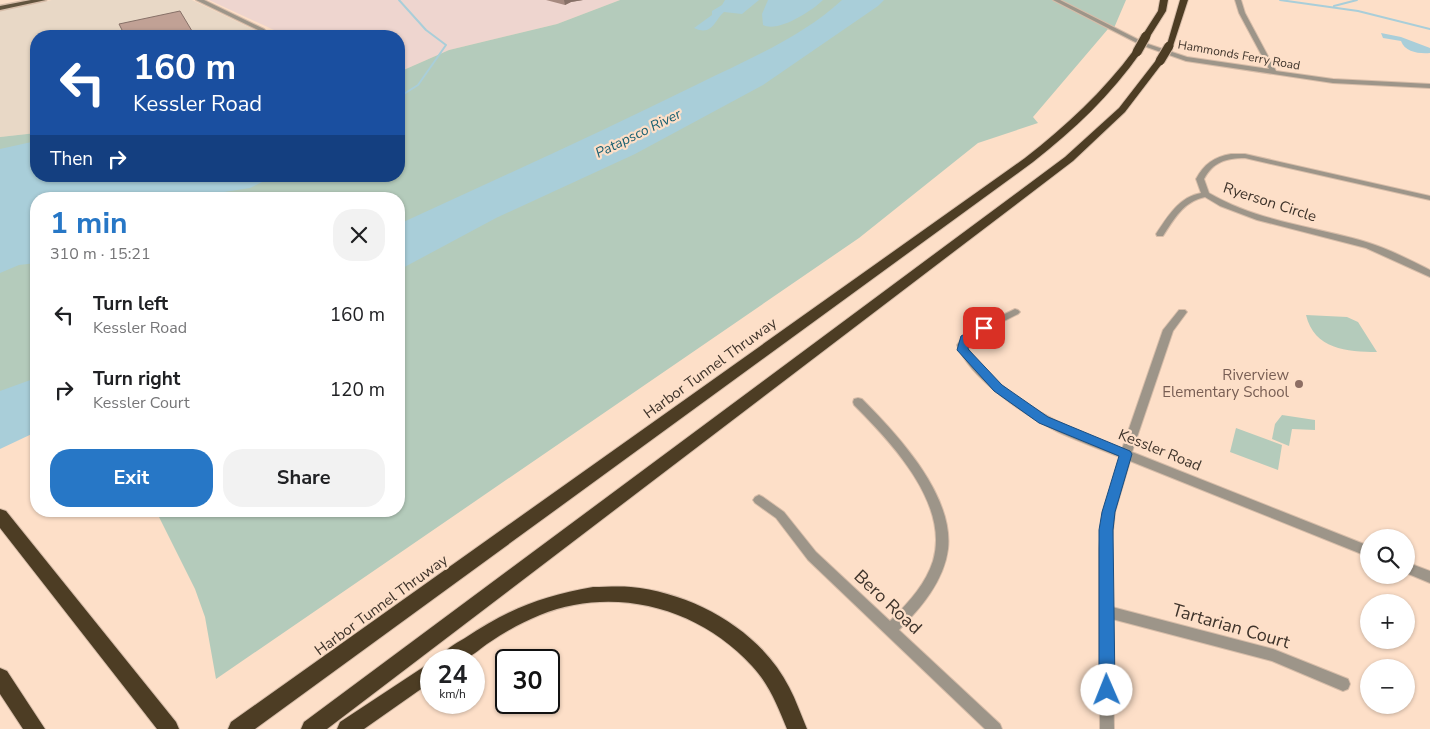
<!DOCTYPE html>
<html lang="en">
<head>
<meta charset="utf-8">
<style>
	:root { --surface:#fff; --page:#f2f2f2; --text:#202124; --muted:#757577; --accent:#2777c6 }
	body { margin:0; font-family:"Nunito Sans",sans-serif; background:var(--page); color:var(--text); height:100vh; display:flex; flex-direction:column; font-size:19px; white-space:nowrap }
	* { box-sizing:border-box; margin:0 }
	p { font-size:16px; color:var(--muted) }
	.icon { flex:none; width:28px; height:28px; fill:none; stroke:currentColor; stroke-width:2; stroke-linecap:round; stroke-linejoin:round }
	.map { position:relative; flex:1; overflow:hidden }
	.drawer { position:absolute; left:30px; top:192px; width:375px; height:325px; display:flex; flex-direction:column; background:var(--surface); border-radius:20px; box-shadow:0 1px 4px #0004 }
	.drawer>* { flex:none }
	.banner { position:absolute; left:30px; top:30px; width:375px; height:152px; border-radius:20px; box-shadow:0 1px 4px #0004; background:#1a4fa0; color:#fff; overflow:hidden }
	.tools { position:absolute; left:1360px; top:529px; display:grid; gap:10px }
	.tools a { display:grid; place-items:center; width:55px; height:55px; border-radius:50%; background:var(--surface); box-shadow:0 1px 4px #0004; font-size:25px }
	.speed { position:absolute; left:420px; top:649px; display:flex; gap:10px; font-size:25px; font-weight:700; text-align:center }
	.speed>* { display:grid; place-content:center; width:65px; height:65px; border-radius:50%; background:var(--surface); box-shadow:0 1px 4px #0004; line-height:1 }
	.speed small { font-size:12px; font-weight:400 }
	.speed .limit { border:2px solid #111; border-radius:8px; background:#fff; color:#111 }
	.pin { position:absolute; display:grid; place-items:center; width:42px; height:42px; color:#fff; margin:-21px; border-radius:10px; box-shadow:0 2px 8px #0006 }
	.me { position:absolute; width:55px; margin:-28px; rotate:359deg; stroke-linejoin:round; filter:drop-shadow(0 0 4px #0008) }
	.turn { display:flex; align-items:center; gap:18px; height:105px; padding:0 20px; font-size:22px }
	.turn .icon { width:65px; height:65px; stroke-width:2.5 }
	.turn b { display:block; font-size:35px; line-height:42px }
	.then { display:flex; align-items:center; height:48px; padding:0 20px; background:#0003; gap:10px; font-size:19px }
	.round { display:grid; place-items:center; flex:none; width:52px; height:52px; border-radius:20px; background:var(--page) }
	.head { display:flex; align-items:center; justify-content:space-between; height:85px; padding:0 20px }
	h1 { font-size:30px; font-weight:700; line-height:38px; color:var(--accent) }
	.button { display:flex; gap:10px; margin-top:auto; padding:10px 20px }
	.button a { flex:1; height:58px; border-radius:20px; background:var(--accent); color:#fff; font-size:20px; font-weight:700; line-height:58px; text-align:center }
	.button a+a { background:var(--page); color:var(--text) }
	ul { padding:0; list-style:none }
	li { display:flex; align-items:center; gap:15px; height:75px; padding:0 20px }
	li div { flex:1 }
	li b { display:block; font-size:19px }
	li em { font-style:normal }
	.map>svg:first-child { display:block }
	.commercial { fill:#e8d8c6 }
	.industrial { fill:#eed5cf }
	.green { fill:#b4cbbb }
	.water { fill:#a9ced9 }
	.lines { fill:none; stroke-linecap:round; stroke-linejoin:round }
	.stream { stroke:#a9ced9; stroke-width:2 }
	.minor-casing { stroke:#d7bda9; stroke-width:2 }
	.major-casing { stroke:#d7bda9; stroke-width:3 }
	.highway-casing { stroke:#d7bda9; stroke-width:2 }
	.minor { fill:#9d9589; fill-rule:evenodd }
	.major { fill:#62543e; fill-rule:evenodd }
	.highway { fill:#4d3d24; fill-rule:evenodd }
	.highway-bridge-casing { stroke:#d7bda9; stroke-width:11; stroke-linecap:butt }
	.highway-bridge { stroke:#4d3d24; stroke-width:9 }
	.wall { fill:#a68a80 }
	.shaded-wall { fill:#877168 }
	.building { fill:#c1a195; stroke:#877168 }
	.route { fill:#2777c6; stroke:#194d81 }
	.education-dot { fill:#8d6e63; stroke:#fddfc8; stroke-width:2 }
	.labels { text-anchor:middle; stroke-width:4.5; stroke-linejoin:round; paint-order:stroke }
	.far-street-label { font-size:12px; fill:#3f342b; stroke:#fddfc8 }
	.far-water-label { font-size:14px; font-style:italic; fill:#185f71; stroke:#fddfc8 }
	.street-label { font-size:15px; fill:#3f342b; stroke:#fddfc8 }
	.education-label { font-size:15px; fill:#785e54; stroke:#fddfc8; text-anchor:end }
	.near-street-label { font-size:18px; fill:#3f342b; stroke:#fddfc8 }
</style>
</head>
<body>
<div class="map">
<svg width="1430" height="729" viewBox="0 0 1430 729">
	<rect width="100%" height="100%" fill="#fddfc8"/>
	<path class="commercial" d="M52,0H192L255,30L257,35L36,36V133L0,137V10Z"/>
	<path class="industrial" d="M209,0H620L557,24L449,50L399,72V36H287Z"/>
	<path class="green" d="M620,0H1126L1114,28L1108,29L1033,117L1038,123L978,143L859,238L216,679L205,617L195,589L156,511H399V199H36V410L0,406V137L36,133V176H399V72L449,50L557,24Z
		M1306,315L1347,317L1358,322L1377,352C1347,352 1314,349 1306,315Z
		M1282,415L1315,420V430L1292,429L1289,446L1272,439L1275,424Z
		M1236,428L1282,445L1278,470L1230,452Z"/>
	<path class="water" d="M725,0H759L742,14L724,12C715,19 713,37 694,28L712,15V11L722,5Z
		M768,0H823C812,11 778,33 763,25L762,14Z
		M842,0H884L878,6L763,85L635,154L496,218L399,270V224C499,178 599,133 698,84C747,60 802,37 842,0Z
		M1381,33L1401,37L1430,48V53C1419,54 1405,52 1401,41L1383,38Z
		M36,141V176H274L250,188L179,199H36V263L19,265L0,273V149Z
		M36,378V432L0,449V391Z"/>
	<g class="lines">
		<path class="stream" d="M399,0L426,30L446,45L418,85L399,97
			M1280,0L1358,11L1430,29
			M1334,6L1357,0"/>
		<g class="minor-casing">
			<path id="minor" d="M196,0H204L264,29L271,36H265L260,31Z
				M1053,0H1060L1145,43L1187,57L1269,69L1239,13L1235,0H1241L1245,13L1276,71L1333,79L1430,84V88L1333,83L1186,61L1141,45Z
				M1231,154H1245L1430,196V200L1245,158C1226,158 1213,162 1204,179L1209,193C1257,221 1311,226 1363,241C1387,248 1408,259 1430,270V277L1366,248L1257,220L1220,206L1205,197C1184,201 1174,219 1163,236H1157L1156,234C1168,216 1179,197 1201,193L1196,179C1204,164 1214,157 1231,154Z
				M1015,309L1018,310L1020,312L1018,314L972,337L967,345C979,376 1035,411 1065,425C1083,435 1103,441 1122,449L1163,330L1179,310H1185L1187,312L1173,331L1132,452L1369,546V557L1130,461L1115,512L1111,549L1112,607L1273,649L1348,679L1350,684L1348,689L1343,691L1272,661L1112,619L1114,729H1100L1099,549L1103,512L1120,457C1099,449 1078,441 1058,432C1026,416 970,379 957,345L966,333Z
				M858,398L862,399C897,434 954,495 948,549C944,581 921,608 899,630L1000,724L1002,729H985L808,560L776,518L755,503L753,500L755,497L759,495L763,497L784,512L816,552L890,621L894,617C910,601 926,583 933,561C950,504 891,442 854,405L853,402L854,399Z
				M1406,562L1430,571V583L1406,573Z"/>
		</g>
		<g class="major-casing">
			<path id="major" d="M31,0H46L0,10V6Z"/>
		</g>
		<g class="highway-casing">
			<path id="highway" d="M1160,0H1168L1166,11L1149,38H1143L1142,36L1158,11Z
				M1180,0H1188L1173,46L1166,48Z
				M1134,50L1141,52C1111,95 1074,130 1033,162L255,729H228L231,722L1025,158C1066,126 1103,92 1134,50Z
				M1157,59L1164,61L1125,112L1073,161L327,729H301L304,722L1065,157L1119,108Z
				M0,509L6,511L176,722L179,729H157L0,528Z
				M593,587C605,587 618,586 631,587C693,593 760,630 789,687C796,700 801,715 807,729H787C778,707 769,684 752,666C699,608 615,585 540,615C523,622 506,631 490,642C482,647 474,655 465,659C458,662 446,660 439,660C443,650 455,644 465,638C508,609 542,596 593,587Z
				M431,662V682L364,729H337L340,722Z
				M0,668L7,671L45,729H23L0,694Z"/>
		</g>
		<use href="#minor" class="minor"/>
		<use href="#major" class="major"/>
		<use href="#highway" class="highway"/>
		<g class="highway-bridge-casing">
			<path id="highway-bridge" d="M1137,52L1146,36
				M1160,61L1169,46"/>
		</g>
		<use href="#highway-bridge" class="highway-bridge"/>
	</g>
	<path class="wall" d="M546,0H583L571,2L565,5Z"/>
	<path class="shaded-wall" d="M564,0H583L571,2L565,5Z"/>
	<path class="building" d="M180,11L195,36H125L119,24Z"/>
	<path class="route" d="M984,324L990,328L988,330L970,340L968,349L1002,385L1048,417L1130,451L1132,454L1115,512L1113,530L1115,690L1112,695L1107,697L1101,695L1099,690V530L1102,512L1119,456L1039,423L994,391L957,350L961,336Z"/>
	<circle class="education-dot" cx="1299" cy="384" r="5"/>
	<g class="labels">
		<g class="far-street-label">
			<text transform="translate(1239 55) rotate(10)" y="4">Hammonds Ferry Road</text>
		</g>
		<g class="far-water-label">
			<text transform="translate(638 133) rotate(-26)" y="5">Patapsco River</text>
		</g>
		<g class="street-label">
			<text transform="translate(1270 202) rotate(18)" y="5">Ryerson Circle</text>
			<text transform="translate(710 368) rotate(-36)" y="5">Harbor Tunnel Thruway</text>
			<text transform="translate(1160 450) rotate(22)" y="5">Kessler Road</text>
			<text transform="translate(381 605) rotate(-36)" y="5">Harbor Tunnel Thruway</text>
		</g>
		<g class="education-label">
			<text x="1289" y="380">Riverview<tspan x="1289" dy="17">Elementary School</tspan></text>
		</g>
		<g class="near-street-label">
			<text transform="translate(888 602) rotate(43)" y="6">Bero Road</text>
			<text transform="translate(1231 626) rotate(16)" y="6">Tartarian Court</text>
		</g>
	</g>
</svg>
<div class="tools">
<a><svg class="icon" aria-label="search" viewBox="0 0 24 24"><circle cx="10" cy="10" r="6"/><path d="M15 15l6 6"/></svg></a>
<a>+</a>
<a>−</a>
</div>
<div class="speed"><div>24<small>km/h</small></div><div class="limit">30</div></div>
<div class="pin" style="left:984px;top:328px;background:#d93025"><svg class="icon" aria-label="arrive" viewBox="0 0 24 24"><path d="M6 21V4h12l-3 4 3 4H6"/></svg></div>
<svg class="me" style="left:1107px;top:690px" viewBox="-20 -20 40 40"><circle r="19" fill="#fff"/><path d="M0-13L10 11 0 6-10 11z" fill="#2777c6"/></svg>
<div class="banner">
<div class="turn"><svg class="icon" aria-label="left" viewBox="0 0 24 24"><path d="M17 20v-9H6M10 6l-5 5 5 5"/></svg><div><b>160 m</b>Kessler Road</div></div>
<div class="then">Then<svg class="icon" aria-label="right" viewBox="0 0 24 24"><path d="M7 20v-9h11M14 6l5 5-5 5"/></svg></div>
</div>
<section class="drawer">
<div class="head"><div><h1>1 min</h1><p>310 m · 15:21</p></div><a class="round"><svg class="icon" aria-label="close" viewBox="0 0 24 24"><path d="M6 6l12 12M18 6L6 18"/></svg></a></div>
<ul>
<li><svg class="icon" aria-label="left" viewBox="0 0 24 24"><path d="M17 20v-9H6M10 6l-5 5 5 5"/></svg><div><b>Turn left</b><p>Kessler Road</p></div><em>160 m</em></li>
<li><svg class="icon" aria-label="right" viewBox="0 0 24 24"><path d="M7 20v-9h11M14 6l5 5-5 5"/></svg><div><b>Turn right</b><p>Kessler Court</p></div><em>120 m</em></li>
</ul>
<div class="button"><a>Exit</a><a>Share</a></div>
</section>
</div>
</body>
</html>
